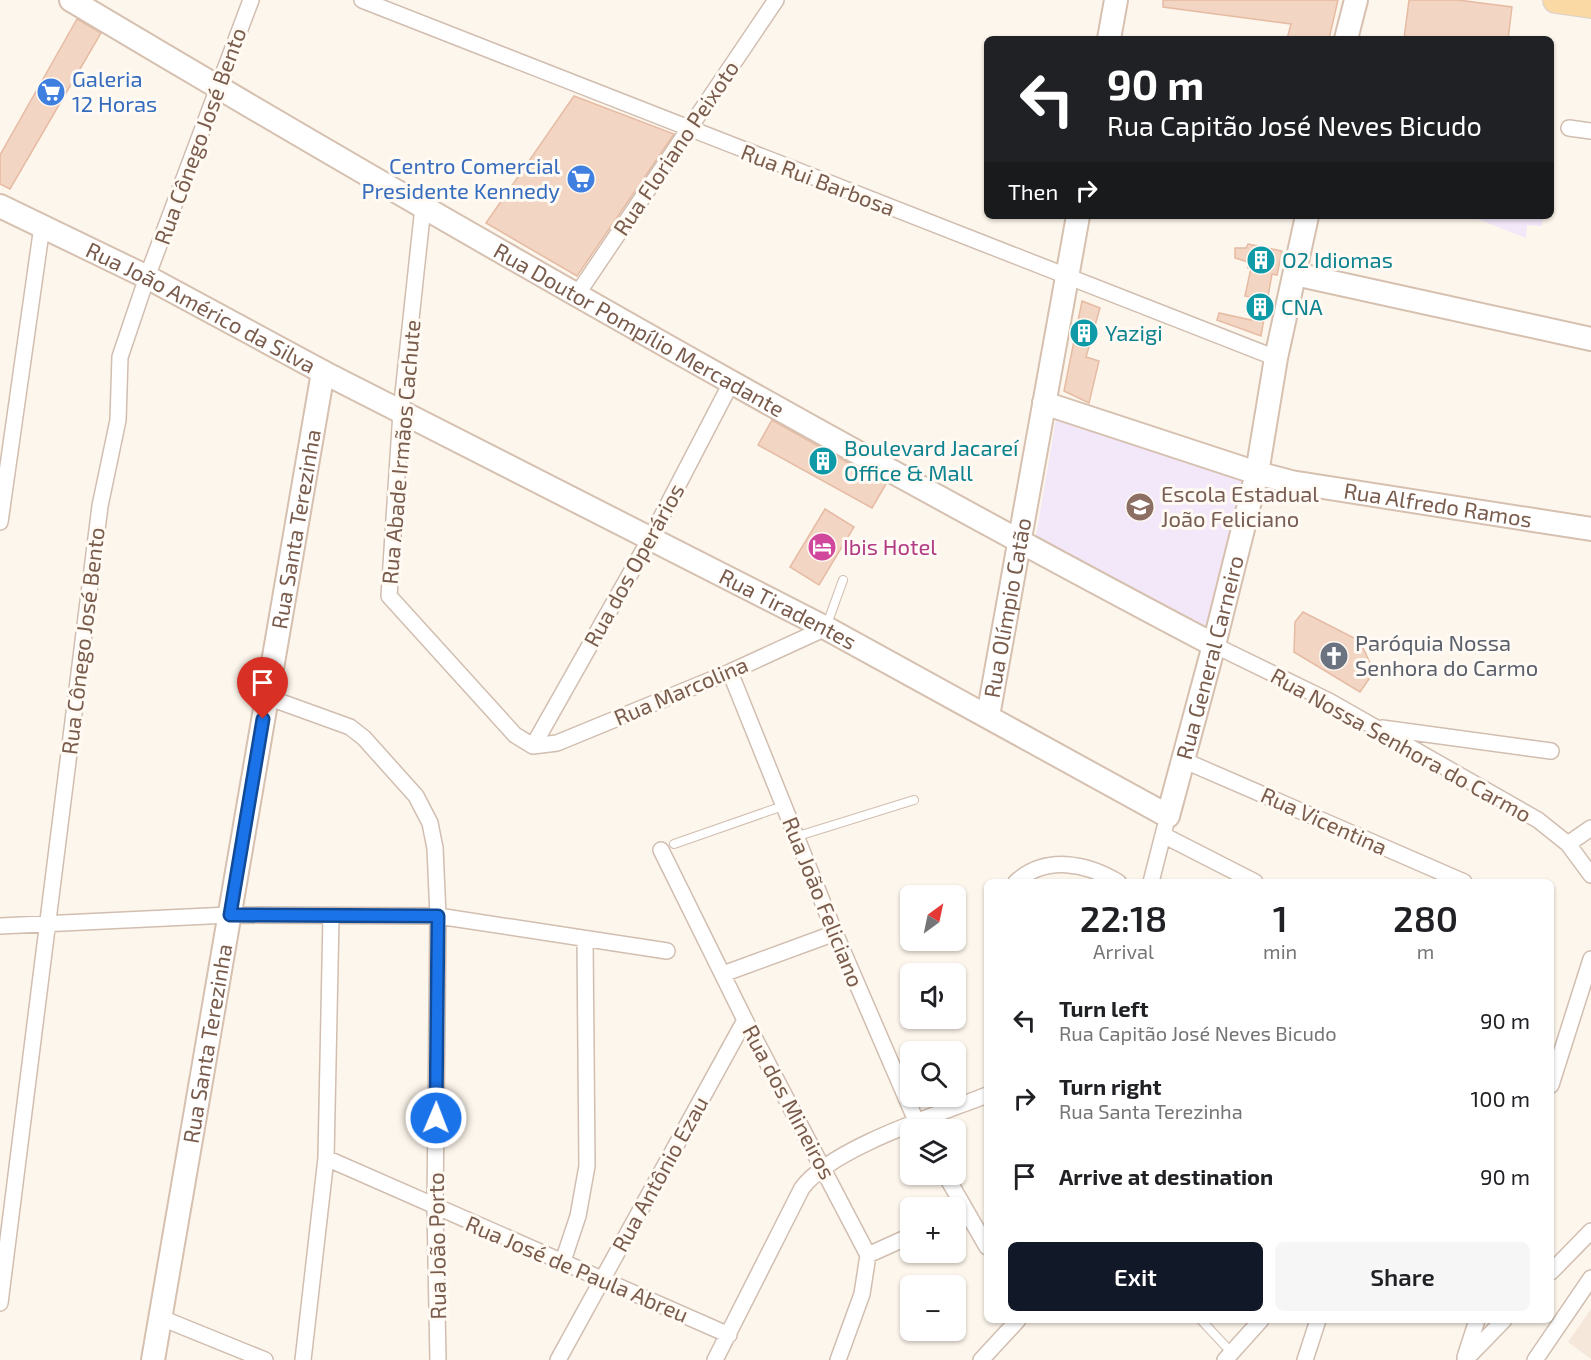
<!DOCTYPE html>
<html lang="en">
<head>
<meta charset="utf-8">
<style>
	:root { --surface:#fff; --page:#f6f6f6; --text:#202124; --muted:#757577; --accent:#111827 }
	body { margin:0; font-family:"Exo 2",sans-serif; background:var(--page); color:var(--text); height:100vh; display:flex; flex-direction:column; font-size:22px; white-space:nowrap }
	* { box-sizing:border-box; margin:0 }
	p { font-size:20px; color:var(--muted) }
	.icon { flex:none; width:33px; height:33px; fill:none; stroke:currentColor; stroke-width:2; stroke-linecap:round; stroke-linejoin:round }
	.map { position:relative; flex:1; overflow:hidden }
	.details { position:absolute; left:984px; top:879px; width:570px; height:444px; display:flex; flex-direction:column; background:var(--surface); border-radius:9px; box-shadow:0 2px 4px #0004 }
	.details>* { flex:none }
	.top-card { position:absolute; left:984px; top:36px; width:570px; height:183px; border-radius:9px; box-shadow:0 2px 4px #0004; background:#202124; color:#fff; overflow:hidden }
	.needle { width:39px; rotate:33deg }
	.controls { position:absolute; left:900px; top:885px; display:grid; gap:12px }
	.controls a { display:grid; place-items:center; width:66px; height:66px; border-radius:9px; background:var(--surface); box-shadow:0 2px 4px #0004; font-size:30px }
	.pin { position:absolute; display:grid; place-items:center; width:51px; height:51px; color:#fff; margin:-62px -26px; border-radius:50% 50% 50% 0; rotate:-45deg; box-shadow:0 0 6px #0007 }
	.pin .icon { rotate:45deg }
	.me { position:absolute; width:66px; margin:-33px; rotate:1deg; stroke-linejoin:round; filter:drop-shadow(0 0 4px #0008) }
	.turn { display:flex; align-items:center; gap:21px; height:126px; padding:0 24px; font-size:27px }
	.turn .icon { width:78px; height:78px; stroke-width:2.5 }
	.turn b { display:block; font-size:42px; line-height:51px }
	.then { display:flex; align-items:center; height:57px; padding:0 24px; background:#0003; gap:12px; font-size:22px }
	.eta { display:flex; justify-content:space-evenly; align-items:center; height:102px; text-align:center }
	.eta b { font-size:36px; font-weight:600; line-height:42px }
	.cta { display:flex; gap:12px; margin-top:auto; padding:12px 24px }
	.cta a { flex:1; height:69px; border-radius:9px; background:var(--accent); color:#fff; font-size:24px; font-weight:600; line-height:69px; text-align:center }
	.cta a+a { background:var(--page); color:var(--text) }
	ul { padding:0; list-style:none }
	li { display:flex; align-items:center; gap:18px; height:78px; padding:0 24px }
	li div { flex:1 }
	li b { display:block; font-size:22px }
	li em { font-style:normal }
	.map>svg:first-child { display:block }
	.residential { fill:#f5e8da }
	.education { fill:#f3e8fa }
	.building { fill:#f3d5c3; stroke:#e6bba3; stroke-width:1.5 }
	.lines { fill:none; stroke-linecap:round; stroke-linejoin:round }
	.lane-casing { stroke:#d1beb0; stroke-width:10 }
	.street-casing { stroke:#d1beb0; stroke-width:18 }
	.secondary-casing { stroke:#d6c0b0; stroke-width:26 }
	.primary-casing { stroke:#dad1cd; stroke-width:28 }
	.lane { stroke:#fff; stroke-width:8 }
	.street { stroke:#fff; stroke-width:15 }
	.secondary { stroke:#fff; stroke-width:22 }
	.primary { stroke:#fbd9a5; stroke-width:26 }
	.route-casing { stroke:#114b97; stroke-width:15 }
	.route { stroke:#1a73e8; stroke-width:10 }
	.labels { text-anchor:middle; stroke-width:6; stroke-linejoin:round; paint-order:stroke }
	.shop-label { font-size:22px; fill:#366cbe; stroke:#fffaf3; text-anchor:start }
	.street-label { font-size:22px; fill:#7a5c4d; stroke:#fffaf3 }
	.culture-label { font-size:22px; fill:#0d838f; stroke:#fffaf3; text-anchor:start }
	.education-label { font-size:22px; fill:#785e54; stroke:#fffaf3; text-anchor:start }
	.hotel-label { font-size:22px; fill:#b23c85; stroke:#fffaf3; text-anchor:start }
	.worship-label { font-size:22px; fill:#5b616d; stroke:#fffaf3; text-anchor:start }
</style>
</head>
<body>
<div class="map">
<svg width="1591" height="1360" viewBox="0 0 1591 1360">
	<rect width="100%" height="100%" fill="#fdf6ec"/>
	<path class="residential" d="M1591,1309V1359L1568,1342Z"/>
	<path class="education" d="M1470,216H1543L1542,226L1527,225L1526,238Z
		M1057,413L1246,478L1208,627L1036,536Z"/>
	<path class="building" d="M1163,0H1338L1329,39H1287L1291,24L1163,7Z
		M1409,0H1458L1512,7L1508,39H1404Z
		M77,19L101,33L10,189L0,184V155Z
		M574,96L674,134L577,276L486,223Z
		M1248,244L1282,251L1277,275L1272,274L1261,336L1217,320L1219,313L1251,320L1256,298L1245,296L1251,268H1248V262L1235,258V248H1246Z
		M1082,301L1100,308L1086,357L1099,361L1089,403L1064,391Z
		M772,420L886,484L872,508L758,445Z
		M825,509L854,527L819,585L790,567Z
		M1303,612L1360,641L1374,672L1360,692L1294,652L1295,622Z"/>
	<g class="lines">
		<g class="lane-casing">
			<path id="lane" d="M826,627L843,580
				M795,837L914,800
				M674,844L783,806
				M1201,1320L1232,1353"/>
		</g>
		<g class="street-casing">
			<path id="street" d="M362,0L1276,358
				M1569,128L1591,131
				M423,207L401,412L389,596L515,735L533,746L557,743L730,672L826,628
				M576,296L776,0
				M0,522L42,226
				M1214,645L1329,701L1538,820L1568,844L1591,875
				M730,672L835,933L920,1130
				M267,697L350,727L364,738L416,796L430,823L435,848L438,916L435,1208L438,1360
				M1382,728L1551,751
				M533,746L651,537L731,383
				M1183,760L1464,882
				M1163,835L1255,882
				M1568,844L1591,828
				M661,850L745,1020L868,1255L862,1294L838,1360
				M1016,882C1046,855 1086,863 1118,882
				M1151,882L1165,827
				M0,926L229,915L438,916L667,951
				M723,974L835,933
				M1551,1085L1591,959
				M326,1158L729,1335
				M945,1174L987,1247
				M868,1255L910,1236
				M563,1261L578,1216L587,1166L585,939
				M1551,1272L1591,1231
				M0,1303L100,506L118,420L120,357L147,277L251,0
				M159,1317L265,1360
				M1465,1357L1477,1320
				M303,1360L326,1158L331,917
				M558,1360L745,1020
				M715,1360L802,1188C833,1147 937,1115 987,1095
				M981,1360L1018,1320
				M1225,1360L1261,1320
				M1305,1360L1318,1320
				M1465,1360L1504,1320
				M1535,1360L1591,1278"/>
		</g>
		<g class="secondary-casing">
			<g id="secondary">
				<path id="s1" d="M71,0C447,224 827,441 1214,645"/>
				<path d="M1109,39L1116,0"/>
				<path d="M1346,39L1356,0"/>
				<path id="s2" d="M0,206L147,277L323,372L826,628L1168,816L1214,645L1257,473L1276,358L1307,216"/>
				<path d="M1295,274L1591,339"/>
				<path id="s3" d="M1044,403L1257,473L1291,482L1591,529"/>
				<path id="s4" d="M988,716L1078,216"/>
				<path id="s5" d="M153,1360L323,372"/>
			</g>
		</g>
		<g class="primary-casing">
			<path id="primary" d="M1556,0L1591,5"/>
		</g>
		<use href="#lane" class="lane"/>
		<use href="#street" class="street"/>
		<use href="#secondary" class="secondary"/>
		<use href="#primary" class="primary"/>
	</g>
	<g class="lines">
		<g class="route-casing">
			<path id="route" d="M263,719L230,915L438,916L436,1118"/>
		</g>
		<use href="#route" class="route"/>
	</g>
	<defs>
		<g id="supermarket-disc" transform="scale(1.5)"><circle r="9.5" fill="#3f7fe0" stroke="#fffaf3"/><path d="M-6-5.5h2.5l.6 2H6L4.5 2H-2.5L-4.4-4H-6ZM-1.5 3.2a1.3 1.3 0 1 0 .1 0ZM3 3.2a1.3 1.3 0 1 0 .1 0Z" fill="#fff"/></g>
		<g id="building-disc" transform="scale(1.5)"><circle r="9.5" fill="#0f9aa8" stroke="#fffaf3"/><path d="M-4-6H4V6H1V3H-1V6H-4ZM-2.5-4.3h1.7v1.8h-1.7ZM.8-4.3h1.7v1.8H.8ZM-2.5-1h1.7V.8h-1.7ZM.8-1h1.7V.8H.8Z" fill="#fff"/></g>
		<g id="school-disc" transform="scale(1.5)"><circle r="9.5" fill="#8d6e63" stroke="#fffaf3"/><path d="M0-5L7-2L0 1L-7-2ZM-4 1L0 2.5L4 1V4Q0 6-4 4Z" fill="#fff"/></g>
		<g id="hotel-disc" transform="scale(1.5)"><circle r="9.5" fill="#d1479c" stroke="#fffaf3"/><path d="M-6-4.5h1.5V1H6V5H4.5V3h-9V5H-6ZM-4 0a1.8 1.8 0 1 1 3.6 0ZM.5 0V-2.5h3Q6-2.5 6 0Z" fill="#fff"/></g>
		<g id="church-disc" transform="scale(1.5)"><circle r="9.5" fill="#6b7280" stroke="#fffaf3"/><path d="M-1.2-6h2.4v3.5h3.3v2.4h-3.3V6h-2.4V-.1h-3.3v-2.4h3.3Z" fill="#fff"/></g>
	</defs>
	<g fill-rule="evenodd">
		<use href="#supermarket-disc" x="51" y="92"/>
		<use href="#supermarket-disc" x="581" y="179"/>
		<use href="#building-disc" x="1261" y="260"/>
		<use href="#building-disc" x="1260" y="307"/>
		<use href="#building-disc" x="1084" y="333"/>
		<use href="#building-disc" x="823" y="461"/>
		<use href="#school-disc" x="1140" y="507"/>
		<use href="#hotel-disc" x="822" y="547"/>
		<use href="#church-disc" x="1334" y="656"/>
	</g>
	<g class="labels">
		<g class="shop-label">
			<text x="72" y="87">Galeria<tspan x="72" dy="25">12 Horas</tspan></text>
			<text x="560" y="174" text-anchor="end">Centro Comercial<tspan x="560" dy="25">Presidente Kennedy</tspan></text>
		</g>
		<g class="street-label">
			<text transform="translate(200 136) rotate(-70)" y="8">Rua Cônego José Bento</text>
			<text transform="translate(676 148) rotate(-56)" y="8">Rua Floriano Peixoto</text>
			<text transform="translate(818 180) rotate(21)" y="8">Rua Rui Barbosa</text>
			<text dy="8" stroke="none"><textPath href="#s2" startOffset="225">Rua João Américo da Silva</textPath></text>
			<text dy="8" stroke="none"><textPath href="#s1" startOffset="657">Rua Doutor Pompílio Mercadante</textPath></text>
			<text transform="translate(401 452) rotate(-85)" y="8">Rua Abade Irmãos Cachute</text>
			<text dy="8" stroke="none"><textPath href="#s3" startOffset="408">Rua Alfredo Ramos</textPath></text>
			<text dy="8" stroke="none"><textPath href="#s5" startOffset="843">Rua Santa Terezinha</textPath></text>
			<text transform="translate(634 565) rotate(-61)" y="8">Rua dos Operários</text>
			<text dy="8" stroke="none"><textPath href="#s2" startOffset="885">Rua Tiradentes</textPath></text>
			<text dy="8" stroke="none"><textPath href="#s4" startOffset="110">Rua Olímpio Catão</textPath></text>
			<text transform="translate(83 641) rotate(-83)" y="8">Rua Cônego José Bento</text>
			<text dy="8" stroke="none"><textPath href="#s2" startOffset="1482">Rua General Carneiro</textPath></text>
			<text transform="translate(681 691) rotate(-23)" y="8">Rua Marcolina</text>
			<text transform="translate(1401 745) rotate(29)" y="8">Rua Nossa Senhora do Carmo</text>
			<text transform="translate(1324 821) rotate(24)" y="8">Rua Vicentina</text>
			<text transform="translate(823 902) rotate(68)" y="8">Rua João Feliciano</text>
			<text dy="8" stroke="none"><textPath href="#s5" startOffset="321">Rua Santa Terezinha</textPath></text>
			<text transform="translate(789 1102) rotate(62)" y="8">Rua dos Mineiros</text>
			<text transform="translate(660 1174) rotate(-61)" y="8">Rua Antônio Ezau</text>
			<text transform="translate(437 1246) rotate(-91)" y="8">Rua João Porto</text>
			<text transform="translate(577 1269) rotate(23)" y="8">Rua José de Paula Abreu</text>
		</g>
		<g class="culture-label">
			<text x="1282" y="268">O2 Idiomas</text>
			<text x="1281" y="315">CNA</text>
			<text x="1105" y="341">Yazigi</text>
			<text x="844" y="456">Boulevard Jacareí<tspan x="844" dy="25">Office &amp; Mall</tspan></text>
		</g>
		<g class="education-label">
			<text x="1161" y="502">Escola Estadual<tspan x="1161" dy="25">João Feliciano</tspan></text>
		</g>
		<g class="hotel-label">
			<text x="843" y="555">Ibis Hotel</text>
		</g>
		<g class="worship-label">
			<text x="1355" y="651">Paróquia Nossa<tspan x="1355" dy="25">Senhora do Carmo</tspan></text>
		</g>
	</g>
</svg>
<div class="controls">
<a><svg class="needle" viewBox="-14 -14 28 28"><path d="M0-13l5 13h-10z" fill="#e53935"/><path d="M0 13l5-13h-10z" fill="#757577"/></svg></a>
<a><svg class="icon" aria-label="sound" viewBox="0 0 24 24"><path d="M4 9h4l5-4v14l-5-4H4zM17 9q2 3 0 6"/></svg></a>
<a><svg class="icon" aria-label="search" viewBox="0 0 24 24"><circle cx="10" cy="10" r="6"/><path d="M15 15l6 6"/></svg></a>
<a><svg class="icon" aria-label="layers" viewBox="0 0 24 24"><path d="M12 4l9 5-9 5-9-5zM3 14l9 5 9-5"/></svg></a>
<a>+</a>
<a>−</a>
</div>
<div class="pin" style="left:263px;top:719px;background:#d93025"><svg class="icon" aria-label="arrive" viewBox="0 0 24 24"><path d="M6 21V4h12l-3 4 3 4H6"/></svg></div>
<svg class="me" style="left:436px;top:1118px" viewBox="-20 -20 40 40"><circle r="17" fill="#1a73e8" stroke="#fff" stroke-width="3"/><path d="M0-11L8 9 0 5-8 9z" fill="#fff"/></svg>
<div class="top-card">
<div class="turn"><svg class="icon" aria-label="left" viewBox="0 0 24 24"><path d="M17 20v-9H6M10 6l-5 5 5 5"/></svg><div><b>90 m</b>Rua Capitão José Neves Bicudo</div></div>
<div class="then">Then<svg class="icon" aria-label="right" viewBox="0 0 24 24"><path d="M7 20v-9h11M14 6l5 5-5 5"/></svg></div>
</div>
<section class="details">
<div class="eta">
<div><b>22:18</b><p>Arrival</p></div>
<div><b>1</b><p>min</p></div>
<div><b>280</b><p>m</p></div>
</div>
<ul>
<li><svg class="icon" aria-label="left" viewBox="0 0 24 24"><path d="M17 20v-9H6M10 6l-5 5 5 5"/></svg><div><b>Turn left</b><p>Rua Capitão José Neves Bicudo</p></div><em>90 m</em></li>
<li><svg class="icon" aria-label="right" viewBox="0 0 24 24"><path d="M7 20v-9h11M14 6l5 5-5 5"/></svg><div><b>Turn right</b><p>Rua Santa Terezinha</p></div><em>100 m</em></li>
<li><svg class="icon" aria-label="arrive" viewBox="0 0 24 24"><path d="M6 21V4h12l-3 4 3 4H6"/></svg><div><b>Arrive at destination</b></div><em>90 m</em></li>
</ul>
<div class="cta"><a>Exit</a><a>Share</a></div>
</section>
</div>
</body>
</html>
